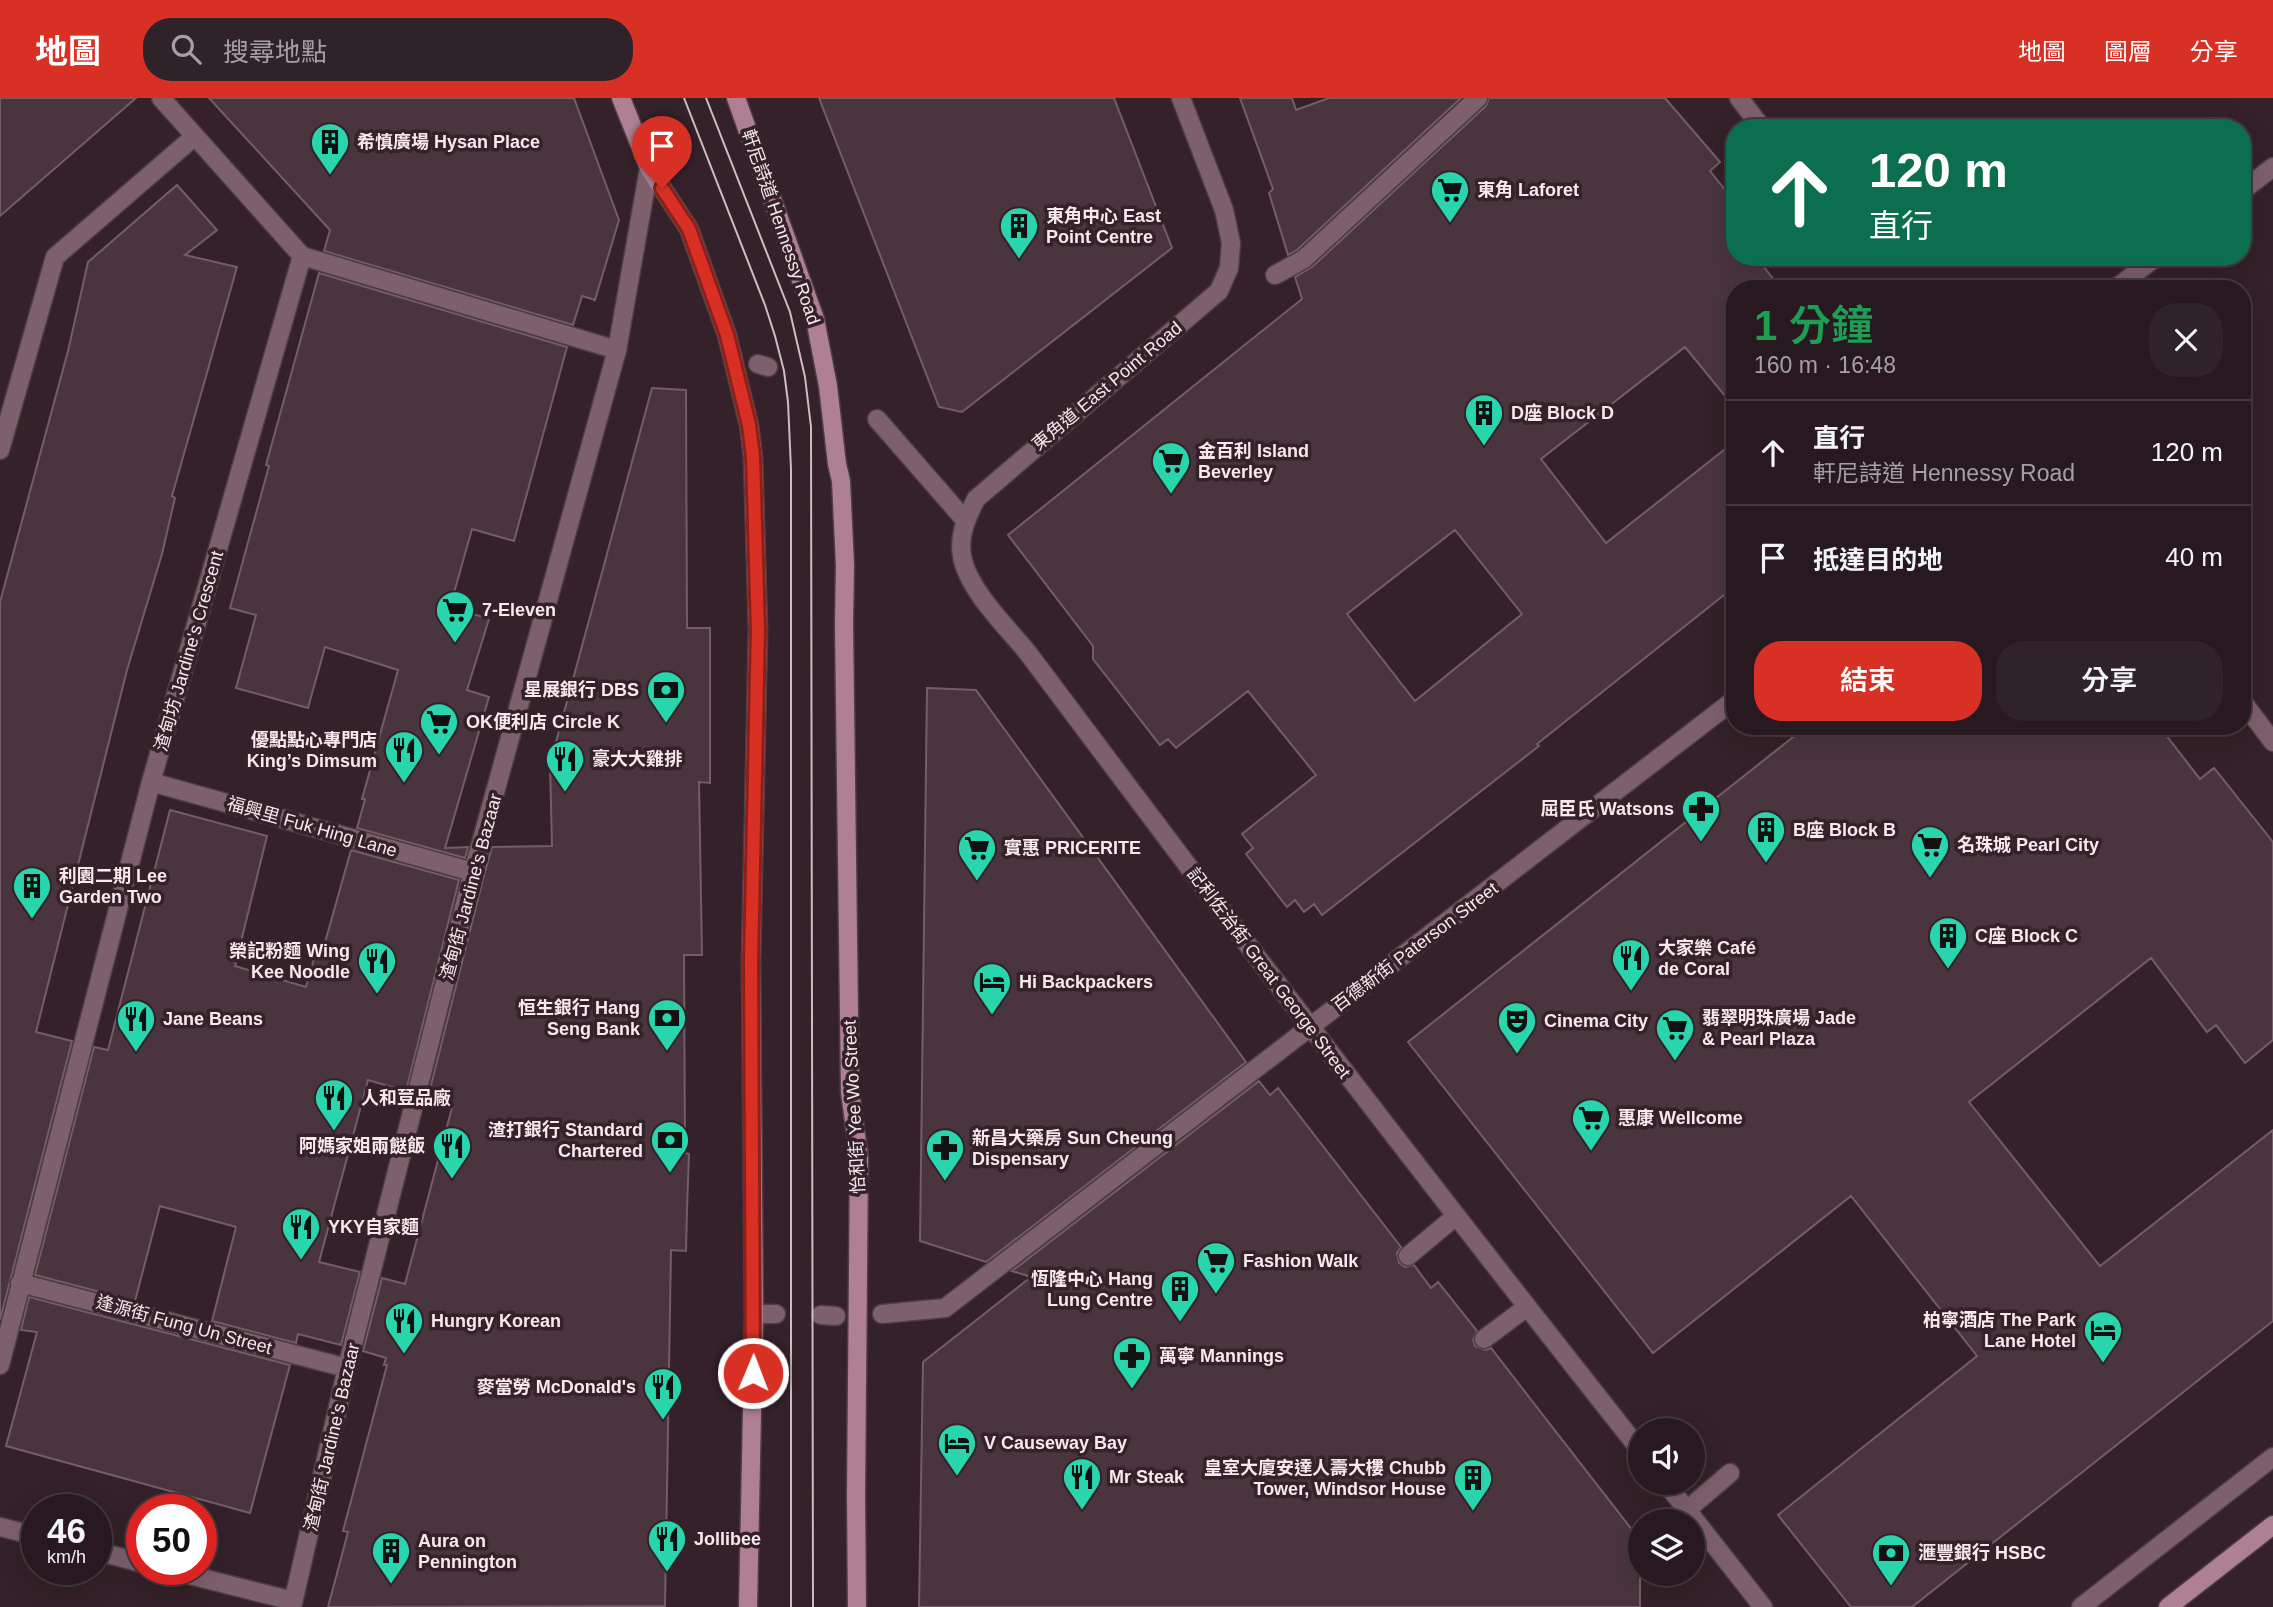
<!DOCTYPE html>
<html lang="zh-TW">
<head>
<meta charset="utf-8">
<style>
	:root { --surface:#27191f; --page:#2f2228; --text:#f1f3f6; --muted:#a4a0a4; --line:#43383d; --accent:#d93025 }
	body { margin:0; font-family:Helvetica,"Noto Sans TC",sans-serif; background:var(--page); color:var(--text); height:100vh; display:flex; flex-direction:column; font-size:26px; white-space:nowrap }
	* { box-sizing:border-box; margin:0 }
	p { font-size:23px; color:var(--muted) }
	.icon { flex:none; width:38px; height:38px; fill:none; stroke:currentColor; stroke-width:2; stroke-linecap:round; stroke-linejoin:round }
	.map { position:relative; flex:1; overflow:hidden }
	.sheet { position:absolute; left:1726px; top:182px; width:525px; height:455px; display:flex; flex-direction:column; background:var(--surface); border-radius:28px; box-shadow:0 7px 28px #0002,0 0 0 2px var(--line) }
	.sheet>* { flex:none }
	.hud { position:absolute; left:1726px; top:21px; width:525px; height:147px; border-radius:28px; box-shadow:0 7px 28px #0002,0 0 0 2px var(--line); background:#0b6e4f; color:#fff; overflow:hidden }
	.buttons { position:absolute; left:1628px; top:1320px; display:grid; gap:14px }
	.buttons a { display:grid; place-items:center; width:77px; height:77px; border-radius:50%; background:var(--surface); box-shadow:0 7px 28px #0002,0 0 0 2px var(--line); font-size:35px }
	.speed { position:absolute; left:21px; top:1396px; display:flex; gap:14px; font-size:35px; font-weight:700; text-align:center }
	.speed>* { display:grid; place-content:center; width:91px; height:91px; border-radius:50%; background:var(--surface); box-shadow:0 7px 28px #0002,0 0 0 2px var(--line); line-height:1 }
	.speed small { font-size:18px; font-weight:400 }
	.speed .limit { border:10px solid #d22; background:#fff; color:#111 }
	.pin { position:absolute; display:grid; place-items:center; width:60px; height:60px; color:#fff; margin:-72px -30px; border-radius:50% 50% 50% 0; rotate:-45deg; box-shadow:0 0 7px #0007 }
	.pin .icon { rotate:45deg }
	.me { position:absolute; width:77px; margin:-38px; rotate:1deg; stroke-linejoin:round; filter:drop-shadow(0 0 5px #0008) }
	.turn { display:flex; align-items:center; gap:24px; height:147px; padding:0 28px; font-size:32px }
	.turn .icon { width:91px; height:91px; stroke-width:2.5 }
	.turn b { display:block; font-size:49px; line-height:60px }
	.round { display:grid; place-items:center; flex:none; width:74px; height:74px; border-radius:28px; background:var(--page) }
	.summary { display:flex; align-items:center; justify-content:space-between; height:119px; padding:0 28px }
	h1 { font-size:42px; font-weight:600; line-height:52px; color:#1e9e55 }
	.cta { display:flex; gap:14px; margin-top:auto; padding:14px 28px }
	.cta a { flex:1; height:80px; border-radius:28px; background:var(--accent); color:#fff; font-size:28px; font-weight:600; line-height:80px; text-align:center }
	.cta a+a { background:var(--page); color:var(--text) }
	ul { padding:0; list-style:none }
	li { display:flex; align-items:center; gap:21px; height:105px; padding:0 28px; border-top:2px solid var(--line) }
	li div { flex:1 }
	li b { display:block; font-size:26px }
	li em { font-style:normal }
	header { display:flex; align-items:center; gap:42px; box-sizing:border-box; height:98px; padding:0 35px; background:var(--accent); color:#fff }
	header strong { font-size:33px }
	nav { display:flex; gap:38px; margin-inline-start:auto; font-size:24px }
	.search { width:490px; height:63px; background:var(--page); display:flex; align-items:center; gap:18px; box-sizing:border-box; padding:0 24px; border-radius:28px; color:var(--muted); font-size:26px }
	.map>svg:first-child { display:block }
	.building { fill:#4a353e; stroke:#745d67; stroke-width:2; fill-rule:evenodd }
	.lines { fill:none; stroke-linecap:round; stroke-linejoin:round }
	.service-casing { stroke:#4f3d44; stroke-width:21 }
	.pedestrian-casing { stroke:#4f3d44; stroke-width:21 }
	.minor-casing { stroke:#4f3d44; stroke-width:21 }
	.tertiary-casing { stroke:#4f3d44; stroke-width:21 }
	.secondary-casing { stroke:#4f3d44; stroke-width:21 }
	.service { stroke:#7e606c; stroke-width:18 }
	.pedestrian { stroke:#7e606c; stroke-width:18 }
	.minor { stroke:#7e606c; stroke-width:18 }
	.tertiary { stroke:#7e606c; stroke-width:18 }
	.secondary { stroke:#af7f93; stroke-width:18 }
	.tram { stroke:#ccbdc2; stroke-width:2 }
	.route-casing { stroke:#8d1f18; stroke-width:18 }
	.route { stroke:#d93025; stroke-width:12 }
	.labels { text-anchor:middle; stroke-width:7; stroke-linejoin:round; paint-order:stroke }
	.poi-label { font-size:18px; font-weight:bold; fill:#f6e8ed; stroke:#342129; text-anchor:start }
	.street-label { font-size:18px; fill:#f6e8ed; stroke:#342129 }
</style>
</head>
<body>
<header>
<strong>地圖</strong>
<div class="search"><svg class="icon" aria-label="search" viewBox="0 0 24 24"><circle cx="10" cy="10" r="6"/><path d="M15 15l6 6"/></svg>搜尋地點</div>
<nav><a>地圖</a><a>圖層</a><a>分享</a></nav>
</header>
<div class="map">
<svg width="2273" height="1509" viewBox="0 0 2273 1509">
	<rect width="100%" height="100%" fill="#342129"/>
	<path class="building" d="M0,0H136L0,118Z
		M209,0H574L619,122L595,202L582,198L573,227L324,153L330,132Z
		M819,0H1114L1172,150L962,314L939,309Z
		M1240,0H1292L1296,12L1329,0H1461L1297,152L1288,157L1269,95L1273,91Z
		M1489,0H1665L1720,64L1710,73L1734,103V159H1756L1781,191H1734V309L1685,249L1541,361L1606,445L1734,344V489L1537,646L1539,648L1322,817L1314,806L1304,814L1295,802L1287,809L1246,756L1253,750L1242,736L1316,677L1248,593L1176,650L1168,641L1160,647L1093,561V548L1008,437L1302,201L1295,179L1312,169L1486,8ZM1455,432L1522,516L1415,603L1347,516Z
		M177,87L217,132L185,157L237,169L172,398L175,400L162,456L127,572L36,934L72,943L0,1222V504L68,253L88,164Z
		M319,175L567,249L514,443L472,431L450,509L489,521L467,592L489,599L445,750L468,749L465,760L357,730L365,701H362L398,572L325,549L308,610L236,590L256,517L230,510L269,368L266,367Z
		M652,290L686,292L687,530H710V685L699,684L702,857H684L685,1055L689,1056L687,1111L686,1153L671,1152L665,1508L328,1509L348,1434L343,1433L387,1267H384L386,1260L363,1253L382,1180L405,1186L453,1006L428,999L484,777L492,749L552,748L550,666Z
		M927,590L976,592L1246,964L986,1164L920,1143Z
		M1807,628H2159L2200,681L2214,670L2273,744V942L2245,965L2216,927L2207,934L2151,860L1969,1004L2100,1168L2273,1032V1223L1912,1509H1851L1778,1417L1977,1258L1851,1098L1653,1255L1408,944Z
		M170,712L267,738L235,868L306,889L318,846L324,848L351,752L459,782L406,993L368,982L319,1164L360,1174L341,1247L298,1236L296,1245L212,1223L236,1129L160,1108L135,1203L35,1177L94,949L108,952Z
		M1259,983L1270,997L1278,990L1401,1149L1397,1155L1399,1165L1405,1169L1414,1167L1431,1190L1438,1184L1477,1233L1473,1242L1475,1248L1485,1252L1491,1250L1640,1442V1509H919L923,1264L1031,1179L1012,1173Z
		M29,1199L290,1267L250,1415L6,1348L37,1234L21,1232Z"/>
	<g class="lines">
		<g class="service-casing">
			<path id="service" d="M1739,0L1762,30
				M1408,1158L1456,1118
				M1484,1241L1527,1209
				M1687,1412L1730,1375"/>
		</g>
		<g class="pedestrian-casing">
			<path id="pedestrian" d="M1275,177L1304,161L1478,0
				M758,266L768,269
				M877,321L965,422
				M151,684L473,774
				M20,1185L347,1270
				M763,1216H776
				M882,1216L945,1210L1310,929
				M821,1217L836,1218
				M0,1267L151,684L302,158L617,252
				M0,1429L37,1438
				M96,1453L142,1465
				M170,1472L293,1503"/>
		</g>
		<g class="minor-casing">
			<path id="minor" d="M161,0L302,158
				M1181,0L1224,112L1231,145L1229,170L1219,193L976,401C966,421 957,440 963,463C972,496 1007,529 1028,555C1053,588 1078,622 1103,655C1279,890 1458,1122 1640,1352
				M2242,93L2273,69
				M2115,191L2156,159
				M0,352L55,159L195,38
				M2242,603L2273,644
				M1310,929L1734,602
				M1665,1384L1763,1509
				M292,1509L347,1270L473,774L617,252L649,70"/>
		</g>
		<g class="tertiary-casing">
			<path id="tertiary" d="M2081,1509L2273,1359"/>
		</g>
		<g class="secondary-casing">
			<path id="secondary" d="M621,0L649,70L689,131L727,237L749,327L753,359L758,532L751,863L754,1216L748,1509
				M736,0L815,221L828,288L837,366L841,383L845,467L844,526L850,994L859,1060L856,1398L857,1509
				M2168,1509L2273,1427"/>
		</g>
		<use href="#service" class="service"/>
		<use href="#pedestrian" class="pedestrian"/>
		<use href="#minor" class="minor"/>
		<use href="#tertiary" class="tertiary"/>
		<use href="#secondary" class="secondary"/>
		<path class="tram" d="M684,0L765,207L775,238L784,273L788,304L791,371V1509
			M706,0L790,214L805,279L811,329L813,1509"/>
	</g>
	<g class="lines">
		<g class="route-casing">
			<path id="route" d="M662,90L689,131L727,237L749,327L753,359L758,532L751,863L753,1275"/>
		</g>
		<use href="#route" class="route"/>
	</g>
	<defs>
		<g id="building-pin" transform="scale(2.0125)"><path d="M0 17L-7.5 6A9.5 9.5 0 1 1 7.5 6Z" fill="#29d5ac" stroke="#342129"/><path d="M-4-6H4V6H1V3H-1V6H-4ZM-2.5-4.3h1.7v1.8h-1.7ZM.8-4.3h1.7v1.8H.8ZM-2.5-1h1.7V.8h-1.7ZM.8-1h1.7V.8H.8Z" fill="#111"/></g>
		<g id="supermarket-pin" transform="scale(2.0125)"><path d="M0 17L-7.5 6A9.5 9.5 0 1 1 7.5 6Z" fill="#29d5ac" stroke="#342129"/><path d="M-6-5.5h2.5l.6 2H6L4.5 2H-2.5L-4.4-4H-6ZM-1.5 3.2a1.3 1.3 0 1 0 .1 0ZM3 3.2a1.3 1.3 0 1 0 .1 0Z" fill="#111"/></g>
		<g id="bank-pin" transform="scale(2.0125)"><path d="M0 17L-7.5 6A9.5 9.5 0 1 1 7.5 6Z" fill="#29d5ac" stroke="#342129"/><path d="M-6-4H6V4H-6ZM0-2.3a2.3 2.3 0 1 0 0 4.6a2.3 2.3 0 1 0 0-4.6Z" fill="#111"/></g>
		<g id="restaurant-pin" transform="scale(2.0125)"><path d="M0 17L-7.5 6A9.5 9.5 0 1 1 7.5 6Z" fill="#29d5ac" stroke="#342129"/><path d="M-5-6h1v4h1v-4h1v4h1v-4h1v5L-1.5 .5V6h-2V.5L-5-1ZM5-6V6H3V1.5H1.5Q1.5-4 5-6Z" fill="#111"/></g>
		<g id="pharmacy-pin" transform="scale(2.0125)"><path d="M0 17L-7.5 6A9.5 9.5 0 1 1 7.5 6Z" fill="#29d5ac" stroke="#342129"/><path d="M-2-6h4v4h4v4h-4v4h-4v-4h-4v-4h4Z" fill="#111"/></g>
		<g id="hotel-pin" transform="scale(2.0125)"><path d="M0 17L-7.5 6A9.5 9.5 0 1 1 7.5 6Z" fill="#29d5ac" stroke="#342129"/><path d="M-6-4.5h1.5V1H6V5H4.5V3h-9V5H-6ZM-4 0a1.8 1.8 0 1 1 3.6 0ZM.5 0V-2.5h3Q6-2.5 6 0Z" fill="#111"/></g>
		<g id="theatre-pin" transform="scale(2.0125)"><path d="M0 17L-7.5 6A9.5 9.5 0 1 1 7.5 6Z" fill="#29d5ac" stroke="#342129"/><path d="M-5-5.5Q0-4 5-5.5V0Q5 5 0 6Q-5 5-5 0ZM-3.3-2.5H-1v1.5H-3.3ZM1-2.5H3.3v1.5H1ZM-2.8 1Q0 5.5 2.8 1Z" fill="#111"/></g>
	</defs>
	<g fill-rule="evenodd">
		<use href="#building-pin" x="330" y="44"/>
		<use href="#supermarket-pin" x="1450" y="92"/>
		<use href="#building-pin" x="1019" y="128"/>
		<use href="#building-pin" x="1484" y="315"/>
		<use href="#supermarket-pin" x="1171" y="363"/>
		<use href="#supermarket-pin" x="455" y="512"/>
		<use href="#bank-pin" x="666" y="592"/>
		<use href="#supermarket-pin" x="439" y="624"/>
		<use href="#restaurant-pin" x="404" y="652"/>
		<use href="#restaurant-pin" x="565" y="661"/>
		<use href="#pharmacy-pin" x="1701" y="711"/>
		<use href="#building-pin" x="1766" y="732"/>
		<use href="#supermarket-pin" x="1930" y="747"/>
		<use href="#supermarket-pin" x="977" y="750"/>
		<use href="#building-pin" x="32" y="788"/>
		<use href="#building-pin" x="1948" y="838"/>
		<use href="#restaurant-pin" x="1631" y="860"/>
		<use href="#restaurant-pin" x="377" y="863"/>
		<use href="#hotel-pin" x="992" y="884"/>
		<use href="#bank-pin" x="667" y="920"/>
		<use href="#restaurant-pin" x="136" y="921"/>
		<use href="#theatre-pin" x="1517" y="923"/>
		<use href="#supermarket-pin" x="1675" y="930"/>
		<use href="#restaurant-pin" x="334" y="1000"/>
		<use href="#supermarket-pin" x="1591" y="1020"/>
		<use href="#bank-pin" x="670" y="1042"/>
		<use href="#restaurant-pin" x="452" y="1048"/>
		<use href="#pharmacy-pin" x="945" y="1050"/>
		<use href="#restaurant-pin" x="301" y="1129"/>
		<use href="#supermarket-pin" x="1216" y="1163"/>
		<use href="#building-pin" x="1180" y="1191"/>
		<use href="#restaurant-pin" x="404" y="1223"/>
		<use href="#hotel-pin" x="2103" y="1232"/>
		<use href="#pharmacy-pin" x="1132" y="1258"/>
		<use href="#restaurant-pin" x="663" y="1289"/>
		<use href="#hotel-pin" x="957" y="1345"/>
		<use href="#restaurant-pin" x="1082" y="1379"/>
		<use href="#building-pin" x="1473" y="1380"/>
		<use href="#restaurant-pin" x="667" y="1441"/>
		<use href="#building-pin" x="391" y="1453"/>
		<use href="#bank-pin" x="1891" y="1455"/>
	</g>
	<g class="labels">
		<g class="poi-label">
			<text x="357" y="50">希慎廣場 Hysan Place</text>
			<text x="1477" y="98">東角 Laforet</text>
			<text x="1046" y="124">東角中心 East<tspan x="1046" dy="21">Point Centre</tspan></text>
			<text x="1511" y="321">D座 Block D</text>
			<text x="1198" y="359">金百利 Island<tspan x="1198" dy="21">Beverley</tspan></text>
			<text x="482" y="518">7-Eleven</text>
			<text x="639" y="598" text-anchor="end">星展銀行 DBS</text>
			<text x="466" y="630">OK便利店 Circle K</text>
			<text x="377" y="648" text-anchor="end">優點點心專門店<tspan x="377" dy="21">King’s Dimsum</tspan></text>
			<text x="592" y="667">豪大大雞排</text>
			<text x="1674" y="717" text-anchor="end">屈臣氏 Watsons</text>
			<text x="1793" y="738">B座 Block B</text>
			<text x="1957" y="753">名珠城 Pearl City</text>
			<text x="1004" y="756">實惠 PRICERITE</text>
			<text x="59" y="784">利園二期 Lee<tspan x="59" dy="21">Garden Two</tspan></text>
			<text x="1975" y="844">C座 Block C</text>
			<text x="1658" y="856">大家樂 Café<tspan x="1658" dy="21">de Coral</tspan></text>
			<text x="350" y="859" text-anchor="end">榮記粉麵 Wing<tspan x="350" dy="21">Kee Noodle</tspan></text>
			<text x="1019" y="890">Hi Backpackers</text>
			<text x="640" y="916" text-anchor="end">恒生銀行 Hang<tspan x="640" dy="21">Seng Bank</tspan></text>
			<text x="1702" y="926">翡翠明珠廣場 Jade<tspan x="1702" dy="21">&amp; Pearl Plaza</tspan></text>
			<text x="163" y="927">Jane Beans</text>
			<text x="1544" y="929">Cinema City</text>
			<text x="361" y="1006">人和荳品廠</text>
			<text x="1618" y="1026">惠康 Wellcome</text>
			<text x="643" y="1038" text-anchor="end">渣打銀行 Standard<tspan x="643" dy="21">Chartered</tspan></text>
			<text x="972" y="1046">新昌大藥房 Sun Cheung<tspan x="972" dy="21">Dispensary</tspan></text>
			<text x="425" y="1054" text-anchor="end">阿媽家姐兩餸飯</text>
			<text x="328" y="1135">YKY自家麵</text>
			<text x="1243" y="1169">Fashion Walk</text>
			<text x="1153" y="1187" text-anchor="end">恆隆中心 Hang<tspan x="1153" dy="21">Lung Centre</tspan></text>
			<text x="2076" y="1228" text-anchor="end">柏寧酒店 The Park<tspan x="2076" dy="21">Lane Hotel</tspan></text>
			<text x="431" y="1229">Hungry Korean</text>
			<text x="1159" y="1264">萬寧 Mannings</text>
			<text x="636" y="1295" text-anchor="end">麥當勞 McDonald's</text>
			<text x="984" y="1351">V Causeway Bay</text>
			<text x="1446" y="1376" text-anchor="end">皇室大廈安達人壽大樓 Chubb<tspan x="1446" dy="21">Tower, Windsor House</tspan></text>
			<text x="1109" y="1385">Mr Steak</text>
			<text x="694" y="1447">Jollibee</text>
			<text x="418" y="1449">Aura on<tspan x="418" dy="21">Pennington</tspan></text>
			<text x="1918" y="1461">滙豐銀行 HSBC</text>
		</g>
		<g class="street-label">
			<text transform="translate(781 129) rotate(71)" y="6">軒尼詩道 Hennessy Road</text>
			<text transform="translate(1107 288) rotate(-40)" y="6">東角道 East Point Road</text>
			<text transform="translate(189 553) rotate(-74)" y="6">渣甸坊 Jardine's Crescent</text>
			<text transform="translate(312 729) rotate(16)" y="6">福興里 Fuk Hing Lane</text>
			<text transform="translate(471 789) rotate(-75)" y="6">渣甸街 Jardine's Bazaar</text>
			<text transform="translate(1415 849) rotate(-37)" y="6">百德新街 Paterson Street</text>
			<text transform="translate(1269 875) rotate(53)" y="6">記利佐治街 Great George Street</text>
			<text transform="translate(854 1009) rotate(-93)" y="6">怡和街 Yee Wo Street</text>
			<text transform="translate(184 1227) rotate(15)" y="6">逢源街 Fung Un Street</text>
			<text transform="translate(332 1339) rotate(-77)" y="6">渣甸街 Jardine's Bazaar</text>
		</g>
	</g>
</svg>
<div class="buttons">
<a><svg class="icon" aria-label="sound" viewBox="0 0 24 24"><path d="M4 9h4l5-4v14l-5-4H4zM17 9q2 3 0 6"/></svg></a>
<a><svg class="icon" aria-label="layers" viewBox="0 0 24 24"><path d="M12 4l9 5-9 5-9-5zM3 14l9 5 9-5"/></svg></a>
</div>
<div class="speed"><div>46<small>km/h</small></div><div class="limit">50</div></div>
<div class="pin" style="left:662px;top:90px;background:#d93025"><svg class="icon" aria-label="arrive" viewBox="0 0 24 24"><path d="M6 21V4h12l-3 4 3 4H6"/></svg></div>
<svg class="me" style="left:753px;top:1275px" viewBox="-20 -20 40 40"><circle r="17" fill="#d93025" stroke="#fff" stroke-width="3"/><path d="M0-11L8 9 0 5-8 9z" fill="#fff"/></svg>
<div class="hud">
<div class="turn"><svg class="icon" aria-label="ahead" viewBox="0 0 24 24"><path d="M12 20V5M6 11l6-6 6 6"/></svg><div><b>120 m</b>直行</div></div>
</div>
<section class="sheet">
<div class="summary"><div><h1>1 分鐘</h1><p>160 m · 16:48</p></div><a class="round"><svg class="icon" aria-label="close" viewBox="0 0 24 24"><path d="M6 6l12 12M18 6L6 18"/></svg></a></div>
<ul>
<li><svg class="icon" aria-label="ahead" viewBox="0 0 24 24"><path d="M12 20V5M6 11l6-6 6 6"/></svg><div><b>直行</b><p>軒尼詩道 Hennessy Road</p></div><em>120 m</em></li>
<li><svg class="icon" aria-label="arrive" viewBox="0 0 24 24"><path d="M6 21V4h12l-3 4 3 4H6"/></svg><div><b>抵達目的地</b></div><em>40 m</em></li>
</ul>
<div class="cta"><a>結束</a><a>分享</a></div>
</section>
</div>
</body>
</html>
